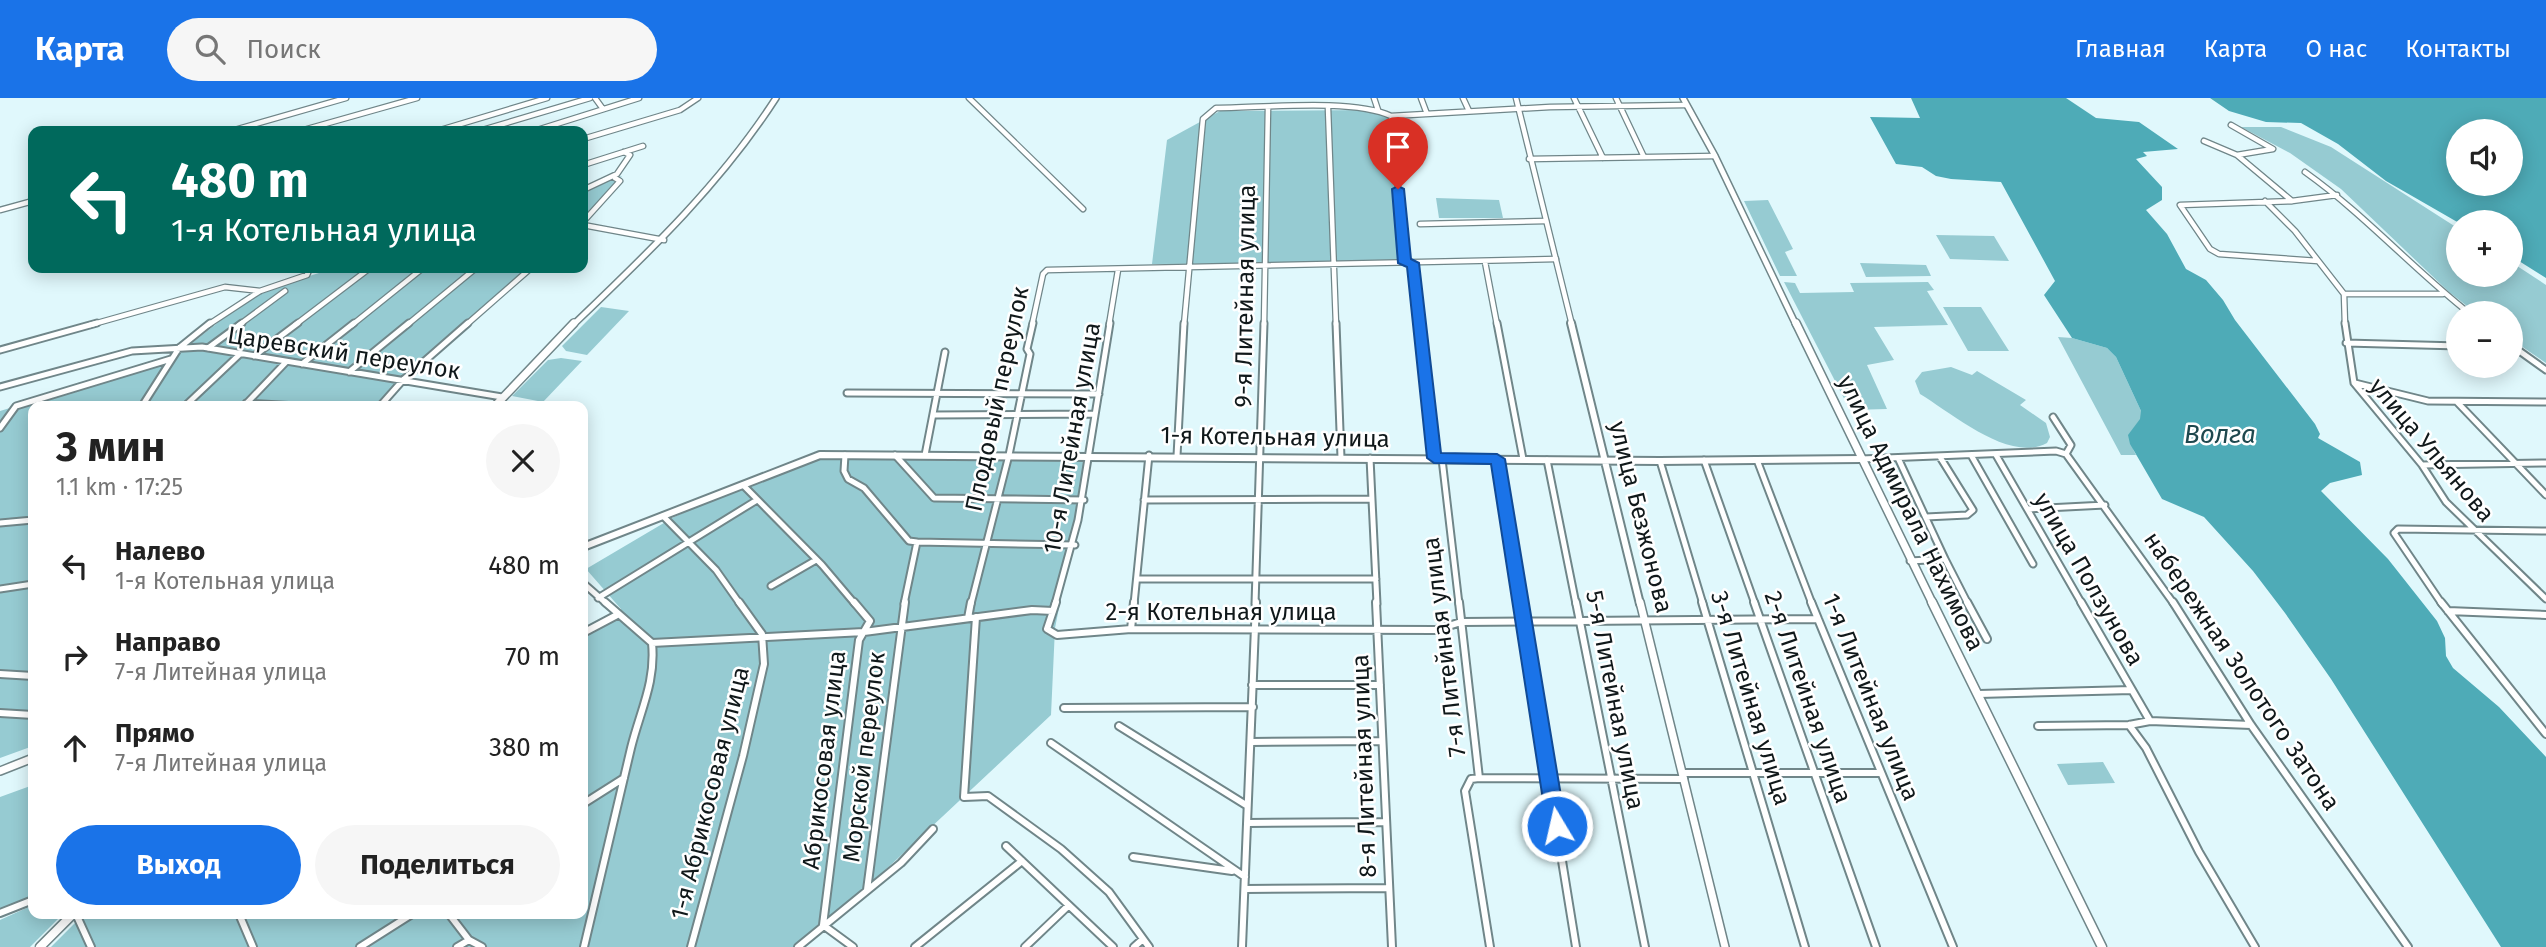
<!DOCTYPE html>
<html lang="ru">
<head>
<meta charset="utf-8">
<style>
	:root { --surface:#fff; --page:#f6f6f6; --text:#222; --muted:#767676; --accent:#1a73e8 }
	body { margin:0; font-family:"Fira Sans",sans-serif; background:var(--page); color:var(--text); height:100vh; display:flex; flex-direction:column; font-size:26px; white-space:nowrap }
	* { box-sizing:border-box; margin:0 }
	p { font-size:23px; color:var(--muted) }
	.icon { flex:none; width:38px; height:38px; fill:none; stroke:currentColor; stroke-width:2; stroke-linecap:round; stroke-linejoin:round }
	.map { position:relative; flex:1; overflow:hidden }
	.drawer { position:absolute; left:28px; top:303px; width:560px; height:518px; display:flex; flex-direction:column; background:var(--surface); border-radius:14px; box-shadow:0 4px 18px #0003 }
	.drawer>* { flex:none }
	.banner { position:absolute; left:28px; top:28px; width:560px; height:147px; border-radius:14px; box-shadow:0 4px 18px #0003; background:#00695c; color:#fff; overflow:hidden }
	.fabs { position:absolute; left:2446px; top:21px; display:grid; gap:14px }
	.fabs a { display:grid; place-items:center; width:77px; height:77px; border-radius:50%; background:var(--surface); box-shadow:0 4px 18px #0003; font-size:35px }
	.pin { position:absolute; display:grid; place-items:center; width:60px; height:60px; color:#fff; margin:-72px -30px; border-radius:50% 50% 50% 0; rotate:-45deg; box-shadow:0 0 7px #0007 }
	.pin .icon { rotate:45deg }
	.me { position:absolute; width:77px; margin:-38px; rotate:351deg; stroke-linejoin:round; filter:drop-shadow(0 0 5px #0008) }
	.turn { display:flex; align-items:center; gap:24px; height:147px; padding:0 28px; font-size:32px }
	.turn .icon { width:91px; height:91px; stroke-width:2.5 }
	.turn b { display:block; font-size:49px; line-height:60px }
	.round { display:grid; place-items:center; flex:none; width:74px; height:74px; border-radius:37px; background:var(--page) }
	.headline { display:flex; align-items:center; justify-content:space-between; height:119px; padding:0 28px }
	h1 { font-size:42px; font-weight:700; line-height:52px }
	.primary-button { display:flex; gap:14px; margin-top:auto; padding:14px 28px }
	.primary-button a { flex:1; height:80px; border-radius:42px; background:var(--accent); color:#fff; font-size:28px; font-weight:700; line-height:80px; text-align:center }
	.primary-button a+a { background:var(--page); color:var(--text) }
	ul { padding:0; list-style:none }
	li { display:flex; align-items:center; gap:21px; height:91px; padding:0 28px }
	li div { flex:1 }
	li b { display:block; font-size:26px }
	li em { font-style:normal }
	header { display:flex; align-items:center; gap:42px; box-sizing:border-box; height:98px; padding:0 35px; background:var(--accent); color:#fff }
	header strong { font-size:33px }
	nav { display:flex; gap:38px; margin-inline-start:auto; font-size:24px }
	.search { width:490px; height:63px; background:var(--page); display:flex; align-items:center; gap:18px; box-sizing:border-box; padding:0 24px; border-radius:38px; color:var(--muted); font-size:26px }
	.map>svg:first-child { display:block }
	.green { fill:#96cbd2 }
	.water { fill:#4eabb7; fill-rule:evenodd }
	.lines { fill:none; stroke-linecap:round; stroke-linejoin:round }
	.minor-far2-casing { stroke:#708689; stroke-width:7 }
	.minor-far1-casing { stroke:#708689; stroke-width:9 }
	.minor-casing { stroke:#708689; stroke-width:10 }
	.tertiary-far2-casing { stroke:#708689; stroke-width:7 }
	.tertiary-far1-casing { stroke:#708689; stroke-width:10 }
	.tertiary-casing { stroke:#708689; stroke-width:10 }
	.secondary-far2-casing { stroke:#708689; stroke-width:8 }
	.secondary-far1-casing { stroke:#708689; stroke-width:10 }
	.secondary-casing { stroke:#708689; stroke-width:11 }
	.minor-far2 { stroke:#fff; stroke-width:4.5 }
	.minor-far1 { stroke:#fff; stroke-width:5 }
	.minor { stroke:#fff; stroke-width:6 }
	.tertiary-far2 { stroke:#fff; stroke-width:4.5 }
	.tertiary-far1 { stroke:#fff; stroke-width:6 }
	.tertiary { stroke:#fff; stroke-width:7 }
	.secondary-far2 { stroke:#fff; stroke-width:5 }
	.secondary-far1 { stroke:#fff; stroke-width:7 }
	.secondary { stroke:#fff; stroke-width:8 }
	.route { fill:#1a73e8; stroke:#114b97; stroke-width:2 }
	.labels { text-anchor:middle; stroke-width:5; stroke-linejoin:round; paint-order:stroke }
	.street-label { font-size:24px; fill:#10181a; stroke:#fff }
	.water-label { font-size:26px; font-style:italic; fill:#1e484e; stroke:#fff }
</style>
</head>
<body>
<header>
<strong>Карта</strong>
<div class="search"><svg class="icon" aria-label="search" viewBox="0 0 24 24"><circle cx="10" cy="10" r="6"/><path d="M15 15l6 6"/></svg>Поиск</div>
<nav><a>Главная</a><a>Карта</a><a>О нас</a><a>Контакты</a></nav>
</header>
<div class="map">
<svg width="2546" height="849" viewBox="0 0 2546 849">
	<rect width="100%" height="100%" fill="#e0f8fc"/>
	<path class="green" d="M1372,12L1390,19L1394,88L1405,165L1152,166L1167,42L1220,13Z
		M2241,29H2281L2331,49L2459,131V177H2511V164L2546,187V265L2511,241V215H2476L2449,194L2341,91L2290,55Z
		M622,78L583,120V90Z
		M1436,100L1499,102L1503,120H1439Z
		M1768,102L1793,151L1785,154L1797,178H1780L1744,103Z
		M1936,137L1994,138L2009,163L1950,161Z
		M1860,165L1926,167L1931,178L1866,179Z
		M335,170H528L376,308H33V648L0,660V313L172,261L255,195Z
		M1784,184L1795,185L1800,195L1854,194L1850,185L1928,184L1934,192L1927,193L1948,227L1874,229L1894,262L1867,267L1887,311L1850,312Z
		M601,209L629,213L587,257L566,253L562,248Z
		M1943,209H1981L2009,253H1968Z
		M2058,239L2072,240L2107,250L2116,259L2141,313V321C2131,334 2127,341 2136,357H2121Z
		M561,260L582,263L543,304L512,298L548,262Z
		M1951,269L1972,277L1977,273L2026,302L2020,307L2046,325L2050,339L2047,345C2009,365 1953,316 1920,296L1915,283L1922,274Z
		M1089,359L1055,530L1051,617L803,849H51L84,816H583V531L621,511L586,471L674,419L739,390L820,360Z
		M2103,664L2115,685L2068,687L2057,666Z
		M33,687V798L0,812V699Z
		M33,807V816H63L30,849H0V822Z"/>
	<path class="water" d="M1911,0H2066L2096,20L2139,24L2178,51L2143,54L2147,58L2136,61L2162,89V102L2146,112L2167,136L2186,171L2206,182L2223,202L2235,222L2315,326L2320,336L2318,340L2360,364L2362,377L2330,385L2321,393L2388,461L2437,523L2445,540L2446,558L2453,570L2499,609L2546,659V849H2501L2331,581L2285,515L2253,473L2204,419L2162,401L2130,346L2128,337L2140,321L2141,313L2116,259L2107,250L2072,240L2044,197L2055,183L2001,84L1951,81L1936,78L1922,69L1896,66L1870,19L1920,20Z
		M2210,0H2546V180L2511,158V124L2459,125L2386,83L2338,46L2301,25L2266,24L2229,13ZM2459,33H2511V86H2459Z"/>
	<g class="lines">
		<g class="minor-far2-casing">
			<path id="minor-far2" d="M595,0L603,11
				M969,0L1083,111
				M1374,0L1378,12
				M1421,0L1427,16
				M1463,0L1469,13
				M1574,0L1603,60
				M1616,0L1644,59
				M1328,10L1336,227
				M1391,18L1405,165
				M2231,27L2273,51L2237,57
				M231,33L346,0
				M300,33L417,0
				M437,33L547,0
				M479,33L590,0
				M534,33L639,0
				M583,41L680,12L698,0
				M2204,43L2237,57L2292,103
				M1529,61L1715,58
				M583,67L643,48
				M2305,74C2364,116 2412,170 2469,215
				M583,92L617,76L630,57L624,54
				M2265,103L2295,133L2344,196L2345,227
				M0,112L33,103
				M583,124L620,83L615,80
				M1420,126L1546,123
				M583,127L664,142
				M2318,163L2219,156L2210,151L2180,107L2292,103L2337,97
				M1485,164L1497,227
				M1413,165L1420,227
				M2344,196H2443
				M90,227L225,189L260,193
				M208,227L260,193L307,177L310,170
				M239,227L285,193
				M295,227L370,170
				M352,227L423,170
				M407,227L476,170
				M466,227L531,170
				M1032,227L1043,176L1047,172L1556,161
				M1109,227L1118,172
				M1184,227L1203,21L1216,10C1261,10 1352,0 1391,18L1550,9L1686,7
				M1264,227L1268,9"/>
		</g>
		<g class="minor-far1-casing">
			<path id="minor-far1" d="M1336,225L1341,360
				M1419,225L1434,360
				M1497,225L1523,361
				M2345,225L2354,285L2422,367L2446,404L2546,501
				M2346,245L2459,248
				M2511,247L2546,272
				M208,250L242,225
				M0,252L97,225
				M254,258L298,225
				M302,266L354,225
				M349,274L409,225
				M2355,285L2428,303L2546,304
				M0,289L132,253L202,249L502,299
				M847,295L1099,296
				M2457,304L2546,397
				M246,305L297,308
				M142,308L179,250L210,225
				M185,308L240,256
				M244,308L286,264
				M380,308L403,282L468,225
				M934,317L1095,316
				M2053,319L2071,347L2066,356L2174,506
				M0,330L16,308L171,261
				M845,357L844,373L848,381L864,390L909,443L917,444L904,506
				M895,357L934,400L1084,402
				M925,357L945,254
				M1971,357L2033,466
				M1996,357L2082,506
				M1177,358L1184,225
				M1370,360L1377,506
				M1898,360L1945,461
				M1442,361L1459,506
				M1497,361L1520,506
				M1861,361L2056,353L2066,356
				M1547,362L1576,506
				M1704,362L1755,506
				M1757,362L1812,506
				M1660,363L1703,506
				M2422,367L2546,365
				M743,387L822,467L855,506
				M1144,402L1372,401
				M2028,411L2105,407
				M663,418L716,472L740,506
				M1926,419L1967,417L1973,412L1940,359
				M0,425L33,422
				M917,444L1075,447
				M1910,463L1945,461L1968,506
				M1137,481H1376
				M583,485L607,506
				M771,488L816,462
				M0,491L33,486
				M598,500L757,402
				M971,506L1009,357L1030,256L1027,251L1033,225
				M1055,506L1078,422L1110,225
				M1134,506L1149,357
				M1255,506L1264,225
				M2442,506L2394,435L2398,431L2546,433"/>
		</g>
		<g class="minor-casing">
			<path id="minor" d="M605,504L652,545
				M1056,504L1047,531L1057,537L1131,531L1436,532L1461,524L1818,521
				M1376,504L1392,849
				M1459,504L1479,680L1471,681L1465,693L1490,849
				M1520,504L1576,849
				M1576,504L1645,849
				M1702,504L1805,849
				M1754,504L1876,849
				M1811,504L1953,849
				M1967,504L1987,541
				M2081,504L2150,623
				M2173,504L2251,627L2408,849
				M2441,504L2546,636
				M2448,513L2546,517
				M976,519L964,699L988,698L1061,751L1109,794L1149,849
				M968,520L971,504
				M1131,531L1134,504
				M583,535L617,517
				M652,545L864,534L1032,512L1053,513
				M0,576L33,578
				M1252,587H1380
				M1979,596L2132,592
				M1064,610L1253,609
				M0,615L33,617
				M2129,627L2146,650L2199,754L2255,849
				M1119,628L1246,707
				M2038,628L2129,627L2150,623L2251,627
				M1251,644L1382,643
				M1051,645L1245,779
				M1683,675H1881
				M1479,680L1684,681
				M583,706L624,680
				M1248,725L1386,724
				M1006,748L1113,849
				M1133,759L1232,773
				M1245,791L1389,790
				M867,792L905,504
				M0,815L33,802
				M76,816L91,849
				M239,816L253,849
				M449,816L469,842L482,849
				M823,827L859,542L870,523L854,504
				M823,827L853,849
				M360,849L412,816
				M457,849L469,842
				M584,849C600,783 615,716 631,650C640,613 656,584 652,545
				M691,849L743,658L764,566L762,536L739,504
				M798,849L901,765L933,731
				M915,849L1022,763
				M1025,849L1068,808
				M1134,849L1143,841
				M1242,849L1256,504"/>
		</g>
		<g class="tertiary-far2-casing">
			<path id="tertiary-far2" d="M1516,0L1572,227"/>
		</g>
		<g class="tertiary-far1-casing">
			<path id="tertiary-far1" d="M1571,225L1640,506
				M583,449L820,357L1660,363L1861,361"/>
		</g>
		<g class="tertiary-casing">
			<path id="tertiary" d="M1640,504L1725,849
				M0,673L33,660"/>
		</g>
		<g class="secondary-far2-casing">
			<path id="secondary-far2" d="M1683,0L1715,58L1796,227
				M573,227C647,156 720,87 776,0"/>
		</g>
		<g class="secondary-far1-casing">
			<path id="secondary-far1" d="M1796,225L1933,506
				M495,308L574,225"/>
		</g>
		<g class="secondary-casing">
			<path id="secondary" d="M1932,504L2102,849
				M40,849L73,816"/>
		</g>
		<use href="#minor-far2" class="minor-far2"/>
		<use href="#minor-far1" class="minor-far1"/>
		<use href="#minor" class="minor"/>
		<use href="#tertiary-far2" class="tertiary-far2"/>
		<use href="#tertiary-far1" class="tertiary-far1"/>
		<use href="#tertiary" class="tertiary"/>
		<use href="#secondary-far2" class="secondary-far2"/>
		<use href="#secondary-far1" class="secondary-far1"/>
		<use href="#secondary" class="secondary"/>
	</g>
	<path class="route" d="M1398,88L1404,91L1411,161L1419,165L1441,355L1497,356L1505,361L1566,728L1563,734L1557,737L1550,734L1547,728L1491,366L1434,365L1427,360L1407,169L1398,165L1392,91Z"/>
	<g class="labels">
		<g class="street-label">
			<text transform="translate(1245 198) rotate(-89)" y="8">9-я Литейная улица</text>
			<text transform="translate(344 255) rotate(9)" y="8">Царевский переулок</text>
			<text transform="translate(997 301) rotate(-78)" y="8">Плодовый переулок</text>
			<text transform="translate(1275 339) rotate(1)" y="8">1-я Котельная улица</text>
			<text transform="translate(1072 340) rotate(-80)" y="8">10-я Литейная улица</text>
			<text transform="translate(2432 352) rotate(50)" y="8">улица Ульянова</text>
			<text transform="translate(1911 415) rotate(64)" y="8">улица Адмирала Нахимова</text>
			<text transform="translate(1641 419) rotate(76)" y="8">улица Безжонова</text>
			<text transform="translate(2089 481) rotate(60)" y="8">улица Ползунова</text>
			<text x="1221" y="522">2-я Котельная улица</text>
			<text transform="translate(1444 549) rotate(-97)" y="8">7-я Литейная улица</text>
			<text transform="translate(2242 573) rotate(56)" y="8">набережная Золотого Затона</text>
			<text transform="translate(1808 599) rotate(71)" y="8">2-я Литейная улица</text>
			<text transform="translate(1871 599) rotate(68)" y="8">1-я Литейная улица</text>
			<text transform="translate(1751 600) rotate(73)" y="8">3-я Литейная улица</text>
			<text transform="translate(1615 602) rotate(79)" y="8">5-я Литейная улица</text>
			<text transform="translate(864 659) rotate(-83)" y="8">Морской переулок</text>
			<text transform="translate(824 662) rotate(-83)" y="8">Абрикосовая улица</text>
			<text transform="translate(1364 668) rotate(-92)" y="8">8-я Литейная улица</text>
			<text transform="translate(710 695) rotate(-76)" y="8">1-я Абрикосовая улица</text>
		</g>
		<g class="water-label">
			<text x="2220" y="345">Волга</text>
		</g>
	</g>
</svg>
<div class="fabs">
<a><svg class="icon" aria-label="sound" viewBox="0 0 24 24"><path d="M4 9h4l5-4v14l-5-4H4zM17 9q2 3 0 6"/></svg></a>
<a>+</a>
<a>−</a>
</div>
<div class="pin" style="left:1398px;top:91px;background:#d93025"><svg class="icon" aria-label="arrive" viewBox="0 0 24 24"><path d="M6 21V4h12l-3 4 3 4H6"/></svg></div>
<svg class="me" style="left:1557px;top:728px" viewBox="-20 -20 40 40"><circle r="17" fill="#1a73e8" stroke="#fff" stroke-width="3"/><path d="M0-11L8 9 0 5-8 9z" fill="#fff"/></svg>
<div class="banner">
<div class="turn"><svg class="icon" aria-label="left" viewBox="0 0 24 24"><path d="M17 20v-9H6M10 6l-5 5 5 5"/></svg><div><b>480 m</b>1-я Котельная улица</div></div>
</div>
<section class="drawer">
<div class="headline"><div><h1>3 мин</h1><p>1.1 km · 17:25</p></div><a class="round"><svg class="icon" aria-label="close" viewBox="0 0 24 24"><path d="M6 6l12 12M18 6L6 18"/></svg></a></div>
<ul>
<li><svg class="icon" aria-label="left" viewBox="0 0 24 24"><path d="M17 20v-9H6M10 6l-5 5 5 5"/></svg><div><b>Налево</b><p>1-я Котельная улица</p></div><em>480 m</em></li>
<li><svg class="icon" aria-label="right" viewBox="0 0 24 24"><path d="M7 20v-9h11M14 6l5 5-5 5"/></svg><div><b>Направо</b><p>7-я Литейная улица</p></div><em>70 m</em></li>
<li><svg class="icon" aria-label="ahead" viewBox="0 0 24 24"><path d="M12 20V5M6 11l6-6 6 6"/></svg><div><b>Прямо</b><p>7-я Литейная улица</p></div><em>380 m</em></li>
</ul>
<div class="primary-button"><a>Выход</a><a>Поделиться</a></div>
</section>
</div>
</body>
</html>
